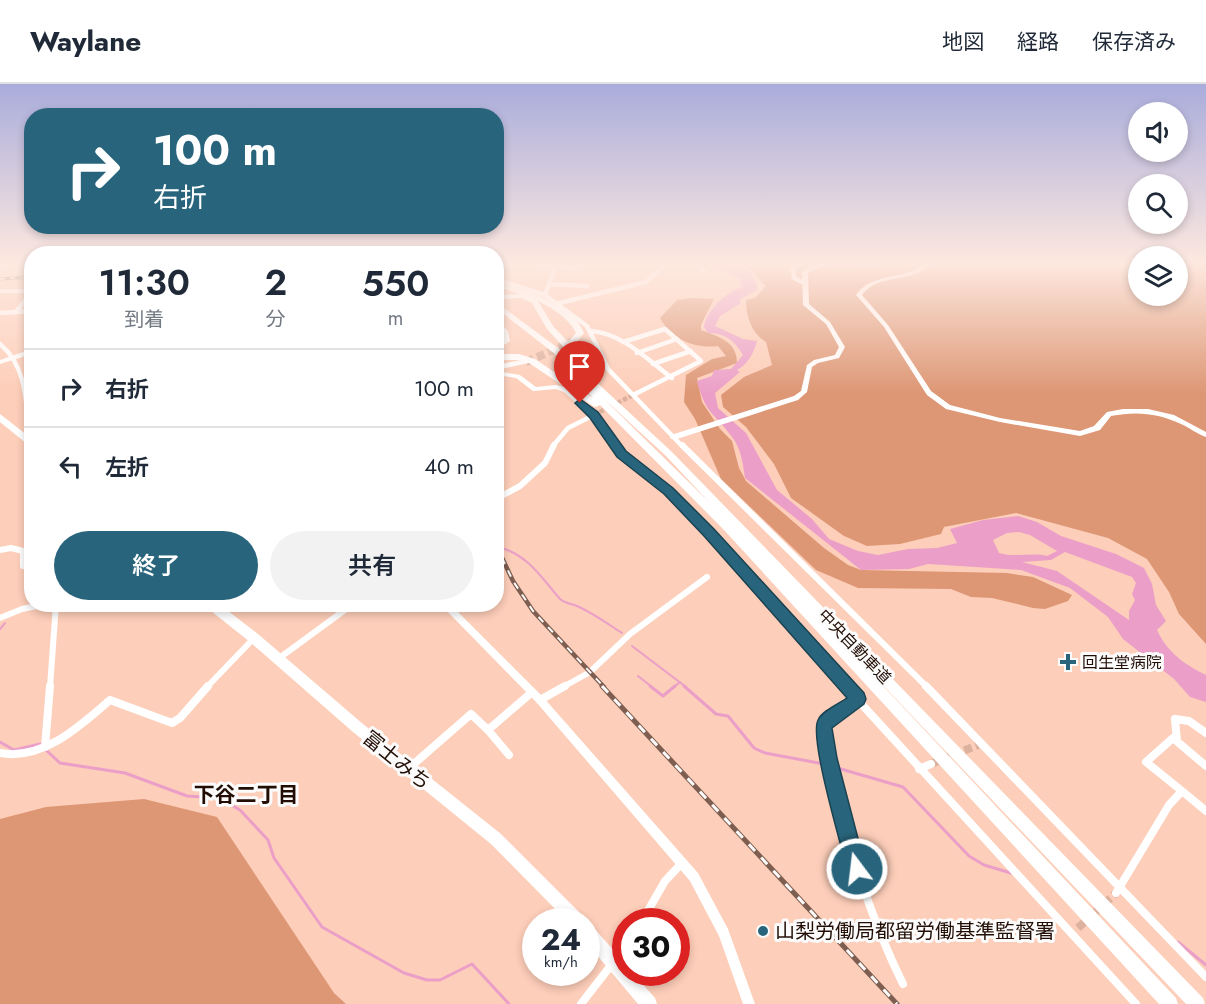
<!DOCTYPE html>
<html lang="ja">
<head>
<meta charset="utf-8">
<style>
	:root { --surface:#fff; --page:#f2f2f3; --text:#1f2937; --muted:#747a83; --line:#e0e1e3; --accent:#28657c }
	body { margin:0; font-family:Jost,"Noto Sans JP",sans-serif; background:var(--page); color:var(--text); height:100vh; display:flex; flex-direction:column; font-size:22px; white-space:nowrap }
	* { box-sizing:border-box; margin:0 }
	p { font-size:20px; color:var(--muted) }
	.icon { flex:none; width:33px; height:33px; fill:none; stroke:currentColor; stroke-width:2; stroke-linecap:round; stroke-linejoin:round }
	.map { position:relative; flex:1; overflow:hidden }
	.panel { position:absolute; left:24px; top:162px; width:480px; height:366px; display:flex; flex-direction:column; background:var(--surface); border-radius:24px; box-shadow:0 3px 9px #0003 }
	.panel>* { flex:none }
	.hud { position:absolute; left:24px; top:24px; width:480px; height:126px; border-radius:24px; box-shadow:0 3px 9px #0003; background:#28657c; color:#fff; overflow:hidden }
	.tools { position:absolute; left:1128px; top:18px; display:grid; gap:12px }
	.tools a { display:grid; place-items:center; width:60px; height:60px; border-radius:50%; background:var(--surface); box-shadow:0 3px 9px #0003; font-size:30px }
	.speed { position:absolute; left:522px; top:824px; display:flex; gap:12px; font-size:30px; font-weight:700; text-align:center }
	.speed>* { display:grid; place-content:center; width:78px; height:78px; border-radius:50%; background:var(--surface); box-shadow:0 3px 9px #0003; line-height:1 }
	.speed small { font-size:15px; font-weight:400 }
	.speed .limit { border:9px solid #d22; background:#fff; color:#111 }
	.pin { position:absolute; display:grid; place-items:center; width:51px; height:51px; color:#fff; margin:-62px -26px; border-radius:50% 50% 50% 0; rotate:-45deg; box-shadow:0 0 6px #0007 }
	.pin .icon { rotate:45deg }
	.me { position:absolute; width:66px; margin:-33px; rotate:345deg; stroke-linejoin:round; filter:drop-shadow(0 0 4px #0008) }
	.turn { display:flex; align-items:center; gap:21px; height:126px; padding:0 30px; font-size:27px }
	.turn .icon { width:78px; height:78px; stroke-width:2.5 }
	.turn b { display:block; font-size:42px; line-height:51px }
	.eta { display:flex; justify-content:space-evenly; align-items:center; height:102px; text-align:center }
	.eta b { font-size:36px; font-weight:600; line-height:42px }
	.button { display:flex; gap:12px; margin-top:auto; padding:12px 30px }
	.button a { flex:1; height:69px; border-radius:36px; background:var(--accent); color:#fff; font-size:24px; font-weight:600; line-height:69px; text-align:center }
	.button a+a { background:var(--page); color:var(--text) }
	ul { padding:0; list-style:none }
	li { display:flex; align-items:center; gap:18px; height:78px; padding:0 30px; border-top:2px solid var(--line) }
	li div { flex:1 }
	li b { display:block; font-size:22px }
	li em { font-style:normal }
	header { display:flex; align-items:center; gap:36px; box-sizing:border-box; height:84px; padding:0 30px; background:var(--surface); border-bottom:2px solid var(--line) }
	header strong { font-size:28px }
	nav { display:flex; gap:33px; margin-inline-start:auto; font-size:21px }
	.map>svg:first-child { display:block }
	.green { fill:#dd9775 }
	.water { fill:#eb9fc8; fill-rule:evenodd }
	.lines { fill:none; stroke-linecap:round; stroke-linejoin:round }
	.stream-far1 { stroke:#eb9fc8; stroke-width:2 }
	.stream { stroke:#eb9fc8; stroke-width:3 }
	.street-tunnel-far1 { stroke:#dcb19e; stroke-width:4.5; stroke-dasharray:4.5 2; stroke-linecap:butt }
	.street-tunnel { stroke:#dcb19e; stroke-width:8; stroke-dasharray:8 4; stroke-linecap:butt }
	.highway-tunnel { stroke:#dcb19e; stroke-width:8; stroke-dasharray:8 4; stroke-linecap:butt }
	.street-far2 { stroke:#fff; stroke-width:4.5 }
	.street-far1 { stroke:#fff; stroke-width:6 }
	.street { stroke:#fff; stroke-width:8 }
	.secondary { fill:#fff; fill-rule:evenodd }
	.primary { fill:#fff; fill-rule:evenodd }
	.highway { fill:#fff; fill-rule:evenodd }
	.rail-far2-casing { stroke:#7d5e50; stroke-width:3 }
	.rail-far1-casing { stroke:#7d5e50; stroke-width:4.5 }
	.rail-casing { stroke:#7d5e50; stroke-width:5 }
	.rail-far2 { stroke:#fbfbfb; stroke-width:1.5; stroke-dasharray:5; stroke-linecap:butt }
	.rail-far1 { stroke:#fbfbfb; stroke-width:2; stroke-dasharray:7; stroke-linecap:butt }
	.rail { stroke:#fbfbfb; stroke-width:3; stroke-dasharray:9; stroke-linecap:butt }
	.route { fill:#28657c; stroke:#1a4251; stroke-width:1.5 }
	.poi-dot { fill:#28657c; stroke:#fbfbfb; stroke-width:2 }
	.labels { text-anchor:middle; stroke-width:6; stroke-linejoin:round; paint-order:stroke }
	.street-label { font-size:16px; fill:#220e05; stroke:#fbfbfb }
	.poi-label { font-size:16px; fill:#220e05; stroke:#fbfbfb; text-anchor:start }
	.near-street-label { font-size:20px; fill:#220e05; stroke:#fbfbfb }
	.near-poi-label { font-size:20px; fill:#220e05; stroke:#fbfbfb; text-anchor:start }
	.near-neighbourhood-label { font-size:21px; font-weight:bold; fill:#220e05; stroke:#fbfbfb }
</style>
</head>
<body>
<header>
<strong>Waylane</strong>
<nav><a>地図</a><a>経路</a><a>保存済み</a></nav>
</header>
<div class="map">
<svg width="1206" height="920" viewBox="0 0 1206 920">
	<rect width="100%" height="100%" fill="#fdceb9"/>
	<path class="green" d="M739,180H1138V212H1178V180H1206V560L1179,530L1169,508L1147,475L1108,454L1016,429L944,443L941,450L900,460L867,462L844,452L791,414L774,380L746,343L723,323L721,311L744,293L772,281L766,258C752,250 746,233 746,216L755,214L766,202L748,184Z
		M693,214L714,215L701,241V246C719,253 737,257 737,279L697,294L702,318L720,345L732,357L739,384L746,397L824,464L848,481L861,486L1007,489L1033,493L1072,511L1068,517L1045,525L1033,524L992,514L971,513L951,505L858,504L816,486L721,395L695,335L684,318L686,291L712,275L726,272L718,262C695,265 671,255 660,234L677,216Z
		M144,715L217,733L334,909L346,920H0V735L46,723Z"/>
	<path class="water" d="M709,180H737L749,186L757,200V206L739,216L741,219L720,232L715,242L743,255L757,257C754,269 748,280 737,286L740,288L715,309L718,324L746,349L777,406L812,435L829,455L858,467L878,471L908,465L937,464L957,459L950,445L983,436L1018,432L1037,438L1061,452L1116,470L1144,484L1152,500L1156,521L1166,537L1157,546C1167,568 1185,581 1206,591V618L1190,613L1174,595L1123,555L1108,533L1070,504L1021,486L928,480L909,485L861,486L745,394C743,380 741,364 732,353C713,327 706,331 697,297L712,292L714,286L731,285L743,271C734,256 725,249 708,249L704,243C706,227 727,207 742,203L739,194ZM1019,448L1030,451L1057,467L1047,472C1032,468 1016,474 999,469L993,456L1007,449ZM1065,468L1132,493L1136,499L1132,510L1135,516L1129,527V536L1057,487L1022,478L1051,476Z"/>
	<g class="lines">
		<path class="stream-far1" d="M496,462C529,471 540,492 560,515C564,519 572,520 577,522C593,529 608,540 622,549
			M0,545L5,539
			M632,562L686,603
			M638,592L652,603
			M674,603L680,598"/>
		<path class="stream" d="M650,602L663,612L675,602
			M684,602L716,630L728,632L754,664L765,669L824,680
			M0,658L14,666L40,660L42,662
			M46,666L60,679L125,689L187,712L219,714L240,726L268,756L274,774L322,843L404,889L427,896H440L472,880L509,920
			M834,683L903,703L969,772L984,781L1011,789
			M1178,858L1206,881"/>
		<path class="street-tunnel-far1" d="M594,331L633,311"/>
		<path class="street-tunnel" d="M931,680L978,661
			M1078,844L1116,809"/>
		<path class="highway-tunnel" d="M526,278L572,258"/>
		<path class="street-far2" d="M497,180L555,183L545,211
			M556,180L555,183L578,184
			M696,180L704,187
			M800,180L793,184L794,194L806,200
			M0,184L11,180
			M496,195L545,211L587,242L608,285L683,363
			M550,200L587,202
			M559,219L646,198L666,180
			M16,228L32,208
			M0,229L32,227
			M591,247C622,249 648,276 672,294
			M623,258L665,245L701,277L633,311
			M0,260C29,284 26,324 30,359
			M637,269L677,255
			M653,280L691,267
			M552,363L568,344L594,331L616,363"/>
		<path class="street-far1" d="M615,361C632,385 666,404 687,425C742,482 794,544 847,603
			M682,361L927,603
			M496,415L520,402L545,379L554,361
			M0,466L11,464L23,467V482L32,483
			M0,534L22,525L47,520
			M278,575L353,520
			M50,603L56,520
			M207,603L254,554
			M563,603L590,588L630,550L707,493"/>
		<path class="street" d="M845,602L1136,920
			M926,602L1206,893
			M858,615L825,639V662C842,743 866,825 903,900
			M540,616L565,602
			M488,646L509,671
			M1177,657L1175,635L1189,637L1206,649
			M45,663L50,602
			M0,669C43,677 80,642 110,616L172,639L180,634L208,602
			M408,685L471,630L488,646L531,609
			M919,685L931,680
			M1182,707L1146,678L1173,654L1206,682
			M1116,809L1169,721L1182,707L1206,727
			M642,837L665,797L681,780
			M612,874L626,859
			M581,920L612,880"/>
		<path class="secondary" d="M818,180H880L877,182C855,182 827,176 808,189L809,220L830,238L845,263L839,274L818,279L812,283L807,308L798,316L677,355H671L670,353L671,351L794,312L801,307L807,281L814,276L835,271L839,263L826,240L803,221L802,188L809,183Z
			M924,180H932C926,184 921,188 915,190C898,196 874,194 862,211L888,241L931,307L950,321L1000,334L1080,347L1094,342L1107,328L1123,325H1148L1174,331L1206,348V353C1197,350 1190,344 1181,340C1158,329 1136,327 1111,332L1100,346L1080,352L1000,338L946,325L927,311L884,243L856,211C869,192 892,195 912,187C916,185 920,183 924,180Z
			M0,205H32V209H0Z
			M496,287L520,291L536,303L556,301L568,304L597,331L594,333H592L564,308L556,305L533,307L516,294L496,291Z
			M440,520H450L543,613L698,789L728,845L755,920H743L719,852L690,797L537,619Z"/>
		<path class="primary" d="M32,265V270L0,280V276Z"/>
		<path class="highway" d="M496,198C525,206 572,219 584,249L575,260H570L597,289V293H591L547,245L532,219L522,214L502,215V211L520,210L496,202ZM538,217C552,224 569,234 576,249L568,258L553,242Z
			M496,218L566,270L672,368L1203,914L1205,920H1186L840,556L1176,914L1178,920H1159L724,446L600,321L596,323L593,322L529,279L496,286V281L521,276H496V270H519L535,275L593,314L581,301L582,299H587L560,274L496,224ZM603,314L666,372L709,418Z
			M496,235L508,247L510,257L496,266V260L502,256C500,248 496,243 496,235Z
			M0,330L32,355V364L0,338Z
			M205,520H219L258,550L363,640L501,750L583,832L586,837H567L491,760L353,648L250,558L206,523Z
			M586,839L591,841L626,880V888H632L655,914L657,920H638L586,858Z"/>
		<g class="rail-far2-casing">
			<path id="rail-far2" d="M0,195L32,193"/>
		</g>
		<g class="rail-far1-casing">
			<path id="rail-far1" d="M496,461L513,497L533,527L604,603"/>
		</g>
		<g class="rail-casing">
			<path id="rail" d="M602,602L897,920"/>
		</g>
		<use href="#rail-far2" class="rail-far2"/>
		<use href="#rail-far1" class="rail-far1"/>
		<use href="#rail" class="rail"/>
	</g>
	<linearGradient id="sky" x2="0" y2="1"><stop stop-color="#a9acdb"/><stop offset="0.58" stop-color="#fee9e0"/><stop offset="1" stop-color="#fee9e0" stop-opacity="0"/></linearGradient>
	<rect width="1206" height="309" fill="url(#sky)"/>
	<path class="route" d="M580,315L598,328L626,367L673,404L714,445L864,609L866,615L864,620L832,644L837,674L866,785L863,791L857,794L850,791L847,785C841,760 809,654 818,636C822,627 838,620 847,614L704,452L664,410L617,373L590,334L575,319Z"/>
	<g class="poi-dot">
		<path d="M1065 569h6v6h6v6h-6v6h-6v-6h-6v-6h6z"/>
		<circle cx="763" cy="847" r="6"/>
	</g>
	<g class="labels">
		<g class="street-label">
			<text transform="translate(855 562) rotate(46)" y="6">中央自動車道</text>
		</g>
		<g class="poi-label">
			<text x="1082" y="584">回生堂病院</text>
		</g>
		<g class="near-street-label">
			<text transform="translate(397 676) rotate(39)" y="7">富士みち</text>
		</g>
		<g class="near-poi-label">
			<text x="775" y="854">山梨労働局都留労働基準監督署</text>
		</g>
		<g class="near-neighbourhood-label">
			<text x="246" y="718">下谷二丁目</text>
		</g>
	</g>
</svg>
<div class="tools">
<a><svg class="icon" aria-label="sound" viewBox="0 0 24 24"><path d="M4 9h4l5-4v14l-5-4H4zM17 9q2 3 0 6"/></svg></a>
<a><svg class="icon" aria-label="search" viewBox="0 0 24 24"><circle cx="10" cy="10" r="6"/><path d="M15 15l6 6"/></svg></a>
<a><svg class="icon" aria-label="layers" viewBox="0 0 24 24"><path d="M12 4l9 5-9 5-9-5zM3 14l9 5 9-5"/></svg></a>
</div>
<div class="speed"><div>24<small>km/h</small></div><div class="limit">30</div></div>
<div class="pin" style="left:580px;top:319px;background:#d93025"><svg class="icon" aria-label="arrive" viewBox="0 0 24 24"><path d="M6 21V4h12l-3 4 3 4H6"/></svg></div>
<svg class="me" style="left:857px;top:785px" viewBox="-20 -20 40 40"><circle r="17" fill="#28657c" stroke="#fff" stroke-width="3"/><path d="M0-11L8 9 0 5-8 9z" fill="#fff"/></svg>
<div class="hud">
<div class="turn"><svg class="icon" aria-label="right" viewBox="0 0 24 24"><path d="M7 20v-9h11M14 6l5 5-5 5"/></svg><div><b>100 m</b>右折</div></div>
</div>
<section class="panel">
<div class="eta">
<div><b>11:30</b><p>到着</p></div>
<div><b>2</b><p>分</p></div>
<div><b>550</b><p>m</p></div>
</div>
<ul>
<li><svg class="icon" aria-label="right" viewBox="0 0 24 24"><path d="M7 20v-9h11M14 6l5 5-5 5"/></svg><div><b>右折</b></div><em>100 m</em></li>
<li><svg class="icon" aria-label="left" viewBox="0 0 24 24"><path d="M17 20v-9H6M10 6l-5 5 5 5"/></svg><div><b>左折</b></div><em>40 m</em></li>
</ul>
<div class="button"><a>終了</a><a>共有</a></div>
</section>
</div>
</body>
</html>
